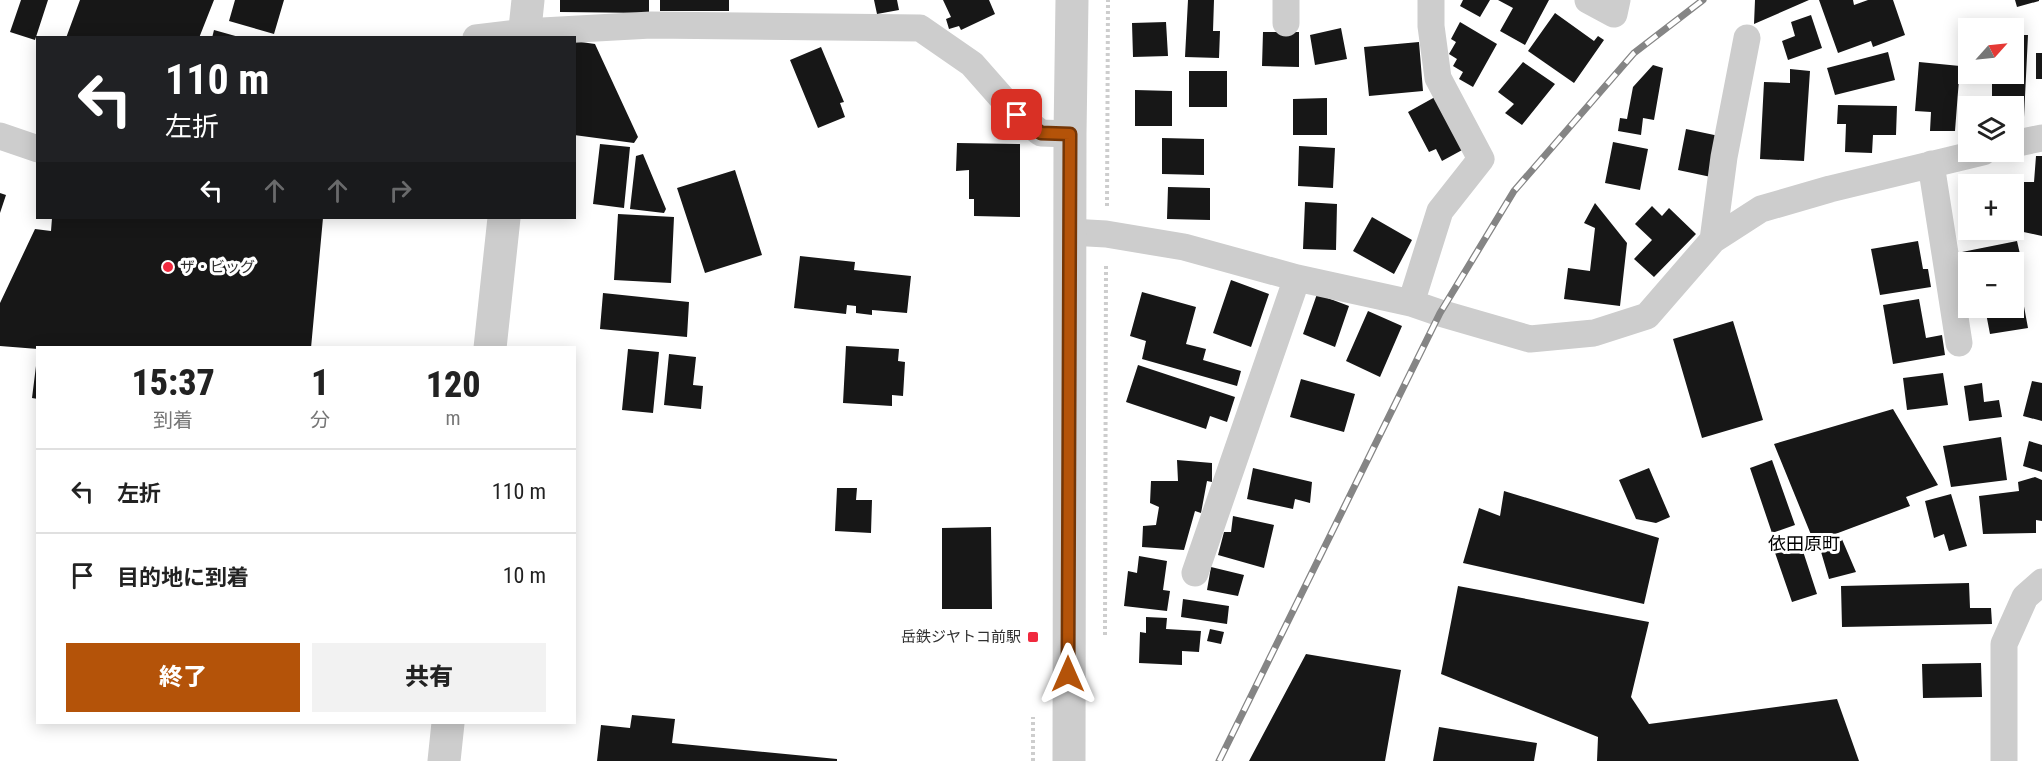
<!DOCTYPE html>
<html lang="ja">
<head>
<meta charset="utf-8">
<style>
	:root { --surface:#fff; --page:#f2f2f2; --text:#222; --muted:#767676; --line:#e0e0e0; --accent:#b45309 }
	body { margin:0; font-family:"Roboto Condensed","Noto Sans JP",sans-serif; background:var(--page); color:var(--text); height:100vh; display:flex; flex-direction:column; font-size:22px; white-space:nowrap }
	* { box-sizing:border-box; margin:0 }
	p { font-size:20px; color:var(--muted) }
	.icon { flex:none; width:33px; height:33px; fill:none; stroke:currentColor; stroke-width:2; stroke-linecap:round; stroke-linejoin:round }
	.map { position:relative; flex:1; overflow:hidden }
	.panel { position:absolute; left:36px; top:346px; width:540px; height:378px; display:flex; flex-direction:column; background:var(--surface); border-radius:0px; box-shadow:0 3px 15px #0003 }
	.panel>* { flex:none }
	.top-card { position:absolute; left:36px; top:36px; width:540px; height:183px; border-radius:0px; box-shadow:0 3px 15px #0003; background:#202124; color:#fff; overflow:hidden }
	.needle { width:39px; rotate:63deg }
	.buttons { position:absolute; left:1958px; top:18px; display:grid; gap:12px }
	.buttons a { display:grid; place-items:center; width:66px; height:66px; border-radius:0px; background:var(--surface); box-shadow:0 3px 15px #0003; font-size:30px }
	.pin { position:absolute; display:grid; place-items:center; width:51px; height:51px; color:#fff; margin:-26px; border-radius:12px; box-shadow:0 3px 9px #0006 }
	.me { position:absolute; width:66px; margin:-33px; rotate:0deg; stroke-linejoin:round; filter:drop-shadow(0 0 4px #0008) }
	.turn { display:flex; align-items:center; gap:21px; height:126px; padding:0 30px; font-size:27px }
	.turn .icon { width:78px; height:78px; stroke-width:2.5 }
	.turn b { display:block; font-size:42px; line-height:51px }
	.lanes { display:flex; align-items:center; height:57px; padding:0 30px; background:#0003; justify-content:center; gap:30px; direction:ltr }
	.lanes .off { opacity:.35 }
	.eta { display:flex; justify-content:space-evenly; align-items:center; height:102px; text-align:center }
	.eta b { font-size:36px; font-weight:800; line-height:42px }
	.cta { display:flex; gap:12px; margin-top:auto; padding:12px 30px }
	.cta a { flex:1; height:69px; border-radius:0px; background:var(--accent); color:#fff; font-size:24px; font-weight:800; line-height:69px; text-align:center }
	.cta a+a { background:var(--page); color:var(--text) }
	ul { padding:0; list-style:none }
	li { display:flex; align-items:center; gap:18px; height:84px; padding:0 30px; border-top:2px solid var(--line) }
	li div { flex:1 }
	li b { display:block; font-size:22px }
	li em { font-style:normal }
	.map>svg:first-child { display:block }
	.building { fill:#171717 }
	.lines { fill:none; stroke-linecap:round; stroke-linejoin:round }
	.path { stroke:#cdcdcd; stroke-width:4; stroke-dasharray:3 3; stroke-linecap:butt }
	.minor { stroke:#cdcdcd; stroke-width:27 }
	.tertiary { stroke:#cdcdcd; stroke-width:33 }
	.rail-casing { stroke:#858585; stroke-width:7 }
	.rail { stroke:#fff; stroke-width:4.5; stroke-dasharray:14; stroke-linecap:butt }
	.route-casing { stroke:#753606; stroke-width:15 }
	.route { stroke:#b45309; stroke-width:10 }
	.poi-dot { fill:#f0293e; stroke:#fff; stroke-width:2 }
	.labels { text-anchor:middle; stroke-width:6; stroke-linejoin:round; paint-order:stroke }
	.poi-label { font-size:15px; fill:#303030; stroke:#fff; text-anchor:start }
	.quarter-label { font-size:18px; fill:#000; stroke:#fff }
</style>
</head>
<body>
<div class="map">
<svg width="2042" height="761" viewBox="0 0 2042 761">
	<rect width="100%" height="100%" fill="#fff"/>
	<path class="building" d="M21,0H48L35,40L10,32Z
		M80,0H214L199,38H66Z
		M235,0H284L274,34L229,21Z
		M560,0H649V13L560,12Z
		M660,0H729V11H660Z
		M874,0H897L899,10L877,14Z
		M943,0H989L995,14L961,30L959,26L949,29L946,19L951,17Z
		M1188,0H1214L1213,31H1220L1219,58L1185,57Z
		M1463,0H1490L1480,17L1460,6Z
		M1498,0H1549L1525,45L1500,31L1513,8Z
		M1755,0H1809L1754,24Z
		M1819,0H1853L1854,5L1868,0H1893L1905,35L1873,47L1871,41L1838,53Z
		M2015,0H2039V1L2017,7Z
		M1555,13L1594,41L1598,36L1604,40L1574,83L1528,51Z
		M1811,15L1822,48L1788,60L1782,41L1795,36L1791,22Z
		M1166,22L1168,56L1133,57L1132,23Z
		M1460,22L1497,44L1473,87L1459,79L1463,72L1453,66L1457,59L1449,54L1456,42L1451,39Z
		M1341,28L1347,59L1315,65L1310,35Z
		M214,30L239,37V38H212Z
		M1263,32H1299V67L1262,66Z
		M2013,35H2028L2024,117L2013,116V106H2002V99L1992,98V74H2013Z
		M574,41L595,44L638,137L634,143L574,135Z
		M1419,42L1423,91L1369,96L1364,47Z
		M821,47L844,102L840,103L845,117L818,128L790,60Z
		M1888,52L1895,80L1835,95L1827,68Z
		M2036,53H2042V79H2036Z
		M1523,62L1555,84L1522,125L1505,113L1514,104L1498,92Z
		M1919,62L1960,66L1955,131H1930L1931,112L1915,111Z
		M1653,65L1663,68L1654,120L1643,118L1641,135L1618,131L1620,118L1627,119L1633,87Z
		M1790,69L1810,71L1804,161L1760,159L1764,82L1790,83Z
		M1189,71H1227V107H1189Z
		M1135,90L1172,91V126H1135Z
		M1435,97L1464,149L1442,161L1436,149L1429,152L1408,112Z
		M1327,98V135H1293V99Z
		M1838,105L1897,106L1896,135H1873L1872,153L1845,152L1846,124H1837Z
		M1686,129L1719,136L1711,177L1678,170Z
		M1162,138L1204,139V175L1162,174Z
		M1613,142L1648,149L1640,190L1605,183Z
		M957,143L1020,144V217L974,216V199H969V170L956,171Z
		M600,144L630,147L624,208L593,204Z
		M1299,146L1335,148L1333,188L1298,186Z
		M643,154L666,209L664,213L630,209L636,156Z
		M2036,156H2042V236L2019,231L2021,182H2034Z
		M735,170L762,255L705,273L677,188Z
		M1168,187L1210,188V220L1167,219Z
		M0,193L6,195L0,213Z
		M1305,202L1337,204L1336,250L1303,249Z
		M1595,203L1627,243L1620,306L1564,299L1568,268L1590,271L1595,228L1584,223Z
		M1652,206L1662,216L1669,208L1696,234L1654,277L1634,259L1652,240L1635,224Z
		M618,214L674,217L671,283L614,280Z
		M1372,217L1412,240L1394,274L1353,251Z
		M52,218H323L311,348L38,349L0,346V303L35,229L51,231Z
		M1918,241L1923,269H1928L1931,287L1880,295L1871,249Z
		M2017,241L2022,263L2013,265V262H1968V273L1966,274L1962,252Z
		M800,256L855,262L854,270L911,276L907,313L872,310V315L856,313V306L847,305L846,314L794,308Z
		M2018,274L2028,328L1990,334L1985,308H2013V275Z
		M1231,280L1269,294L1251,347L1213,333Z
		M1142,292L1196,307L1186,344L1206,349L1203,360L1241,371L1237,386L1142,359L1146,341L1130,336Z
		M603,293L689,302L687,337L600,329Z
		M1317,294L1349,306L1335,347L1303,334Z
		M1919,299L1926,338L1942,335L1945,355L1893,364L1883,305Z
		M1368,311L1402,326L1380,377L1346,361Z
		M1733,321L1763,420L1702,438L1673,339Z
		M846,346L899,349L898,361L905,362L903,396L892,395V406L843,403Z
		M628,349L659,352L653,413L622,410Z
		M669,354L696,357L693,385L703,386L701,409L664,405Z
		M1138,365L1235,397L1227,422L1210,416L1206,429L1126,402Z
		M36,366H38V399L32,398Z
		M1943,373L1948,405L1907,410L1903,378Z
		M1301,379L1355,394L1344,432L1290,417Z
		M2032,381L2042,383V421L2023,416Z
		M1982,383L1984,402L1999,400L2002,417L1969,421L1964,386Z
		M1893,409L1938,485L1906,497L1910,506L1814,542L1774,444Z
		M2001,437L2007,480L1951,487L1943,446Z
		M2029,441L2042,445V472L2023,466Z
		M1177,460L1212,463V482L1207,481L1201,513L1195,511L1184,550L1142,547L1143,526L1156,525L1159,507L1150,503L1151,481H1178Z
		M1772,460L1795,525L1772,533L1750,468Z
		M1253,468L1312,482L1310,503L1295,499L1293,509L1247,499Z
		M1649,468L1670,517L1656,523L1636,519L1619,480Z
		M2035,477L2042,480V521L2036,520V533L1983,534L1979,496L2019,491L2018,482Z
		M837,488H857L856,500H872L871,533L835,531Z
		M1504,491L1659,538L1644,604L1463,563L1479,508L1500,516Z
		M1951,494L1967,546L1949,551L1944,534L1934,538L1925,501Z
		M1233,516L1274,525L1264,568L1218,555L1224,532H1231Z
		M991,527L992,609H942V528Z
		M1841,537L1856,572L1829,579L1819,545Z
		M1799,539L1817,594L1792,602L1773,547Z
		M1139,556L1167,561L1163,590L1170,591L1167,611L1124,606L1128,571L1137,573Z
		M1211,567L1244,575L1238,596L1207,590Z
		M1969,583L1970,608H1991L1992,624L1842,627L1841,586Z
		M1458,586L1649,622L1631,697L1649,724L1837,699L1859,761H1597L1598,737L1441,674Z
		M1183,599L1229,606L1227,624L1181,617Z
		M1146,617L1167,618L1166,629L1201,631L1199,652L1182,651V665L1139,663L1140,632L1146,633Z
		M1210,629L1224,632L1221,644L1207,641Z
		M1306,654L1401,670L1385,761H1249Z
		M1981,663L1982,697L1923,698L1922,664Z
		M632,715L675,719L672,743L837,759V761H597L601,725L630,728Z
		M1439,727L1537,743L1534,761H1433Z"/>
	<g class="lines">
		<path class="path" d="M1107,206L1108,0
			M1105,635L1106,265
			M1033,761V717"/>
		<path class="minor" d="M1286,0V23
			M1588,0L1614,14L1617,0
			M476,38L524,32L651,25L920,28L972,64L1017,115L1041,133L1070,134
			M0,136L38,149
			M2013,144L2042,138
			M1931,164L1959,343
			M1070,232L1106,234L1184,247L1297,278L1411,303L1440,313L1530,339L1594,333L1647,316L1713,240L1761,209L1830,189L1983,152
			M1713,240L1724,157L1747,38
			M1411,303L1440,211L1481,159L1438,78L1431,26V0
			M1195,573L1297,278
			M2004,761V644L2025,597L2042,582"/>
		<path class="tertiary" d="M524,38L528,0
			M490,348L504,218
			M444,761L448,723
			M1069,761L1070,134L1072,0"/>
		<g class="rail-casing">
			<path id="rail" d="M1219,761L1440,313L1514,191L1634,53L1703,0"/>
		</g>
		<use href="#rail" class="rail"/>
	</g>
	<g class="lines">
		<g class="route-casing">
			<path id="route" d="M1017,115L1041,133L1070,134L1068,674"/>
		</g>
		<use href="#route" class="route"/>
	</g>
	<g class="poi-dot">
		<circle cx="168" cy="267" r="6"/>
		<rect x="1027" y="631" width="12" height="12" rx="3"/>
	</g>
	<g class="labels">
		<g class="poi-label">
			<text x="180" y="272">ザ・ビッグ</text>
			<text x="1021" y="642" text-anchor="end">岳鉄ジヤトコ前駅</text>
		</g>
		<g class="quarter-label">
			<text x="1804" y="550">依田原町</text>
		</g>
	</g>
</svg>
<div class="buttons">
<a><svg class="needle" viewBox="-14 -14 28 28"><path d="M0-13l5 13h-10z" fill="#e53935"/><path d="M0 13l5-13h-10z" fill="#767676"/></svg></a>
<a><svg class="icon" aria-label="layers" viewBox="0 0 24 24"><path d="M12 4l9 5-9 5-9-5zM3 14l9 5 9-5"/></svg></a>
<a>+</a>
<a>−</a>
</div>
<div class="pin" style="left:1017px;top:115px;background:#d93025"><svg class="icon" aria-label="arrive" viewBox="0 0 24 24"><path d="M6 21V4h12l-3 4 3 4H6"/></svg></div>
<svg class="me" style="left:1068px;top:674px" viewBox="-20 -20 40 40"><path d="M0-17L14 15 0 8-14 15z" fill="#b45309" stroke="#fff" stroke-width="4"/></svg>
<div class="top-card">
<div class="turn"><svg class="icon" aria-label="left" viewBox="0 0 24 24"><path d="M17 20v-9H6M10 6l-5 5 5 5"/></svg><div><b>110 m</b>左折</div></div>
<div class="lanes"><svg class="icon" aria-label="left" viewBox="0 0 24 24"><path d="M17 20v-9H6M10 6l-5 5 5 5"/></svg><svg class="icon off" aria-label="ahead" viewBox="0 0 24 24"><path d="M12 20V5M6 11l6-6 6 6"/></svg><svg class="icon off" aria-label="ahead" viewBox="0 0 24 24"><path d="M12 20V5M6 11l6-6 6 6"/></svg><svg class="icon off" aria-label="right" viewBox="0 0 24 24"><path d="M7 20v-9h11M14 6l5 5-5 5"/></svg></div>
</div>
<section class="panel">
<div class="eta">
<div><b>15:37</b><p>到着</p></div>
<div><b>1</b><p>分</p></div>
<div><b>120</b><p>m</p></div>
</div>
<ul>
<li><svg class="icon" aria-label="left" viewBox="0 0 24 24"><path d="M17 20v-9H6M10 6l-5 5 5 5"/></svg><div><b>左折</b></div><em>110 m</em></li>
<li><svg class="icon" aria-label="arrive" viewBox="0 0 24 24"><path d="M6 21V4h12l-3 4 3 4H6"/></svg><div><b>目的地に到着</b></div><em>10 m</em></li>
</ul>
<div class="cta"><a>終了</a><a>共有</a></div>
</section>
</div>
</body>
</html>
